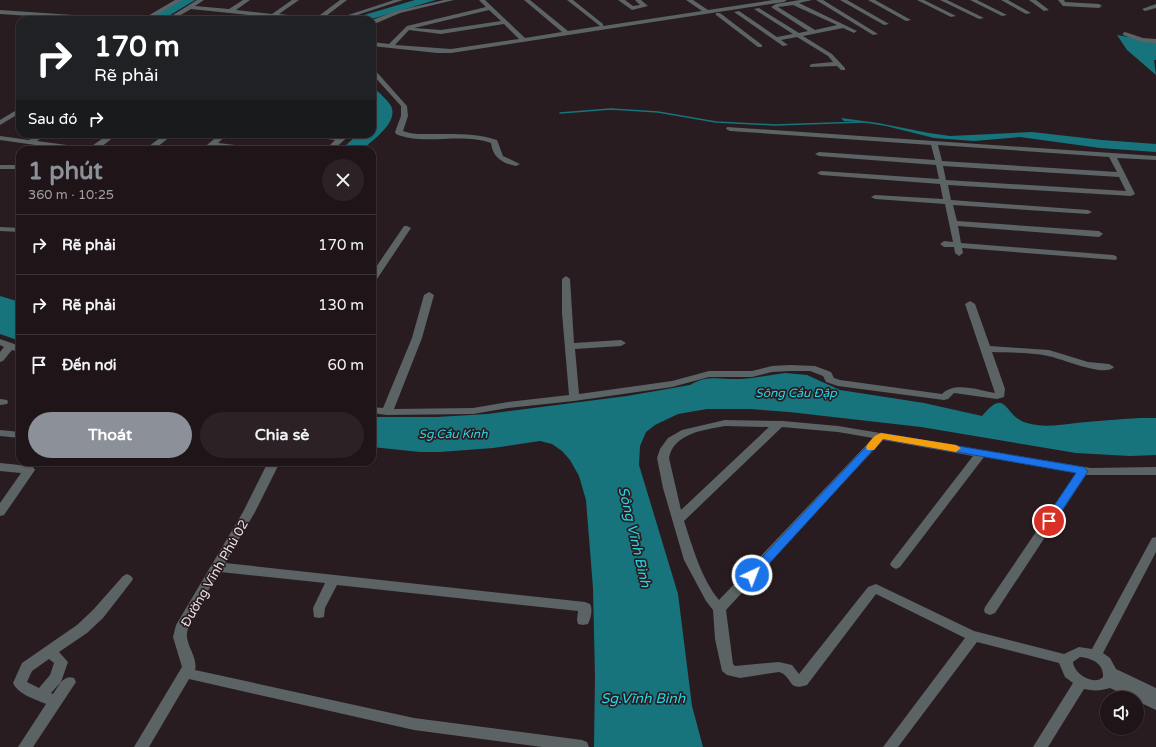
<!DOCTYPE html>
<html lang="vi">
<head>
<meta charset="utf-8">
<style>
	:root { --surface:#1f1519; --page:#2c2226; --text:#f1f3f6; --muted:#a19fa2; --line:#3c3438; --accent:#8c9099 }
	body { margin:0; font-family:"Varela Round",sans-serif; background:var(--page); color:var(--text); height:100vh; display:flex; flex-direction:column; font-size:15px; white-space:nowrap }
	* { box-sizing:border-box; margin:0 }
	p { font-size:13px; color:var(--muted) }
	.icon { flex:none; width:22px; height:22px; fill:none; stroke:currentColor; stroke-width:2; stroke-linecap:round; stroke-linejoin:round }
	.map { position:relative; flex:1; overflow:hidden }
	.panel { position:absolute; left:16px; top:146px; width:360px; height:320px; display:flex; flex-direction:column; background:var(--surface); border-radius:12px; box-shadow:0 1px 3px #0004,0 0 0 1px var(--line) }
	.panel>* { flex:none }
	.hud { position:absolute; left:16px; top:16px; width:360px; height:122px; border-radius:12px; box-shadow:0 1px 3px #0004,0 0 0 1px var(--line); background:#202124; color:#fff; overflow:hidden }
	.controls { position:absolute; left:1100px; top:691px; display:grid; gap:8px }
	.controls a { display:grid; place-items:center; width:44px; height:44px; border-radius:50%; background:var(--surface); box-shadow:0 1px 3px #0004,0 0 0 1px var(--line); font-size:20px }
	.pin { position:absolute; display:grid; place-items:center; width:34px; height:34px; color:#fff; margin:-17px; border:2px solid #fff; border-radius:50%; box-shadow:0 1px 4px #0007 }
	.me { position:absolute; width:44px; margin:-22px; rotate:43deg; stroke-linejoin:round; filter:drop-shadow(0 0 3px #0008) }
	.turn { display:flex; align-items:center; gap:14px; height:84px; padding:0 12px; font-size:18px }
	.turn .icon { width:52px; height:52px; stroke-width:2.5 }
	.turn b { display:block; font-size:28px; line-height:34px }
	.then { display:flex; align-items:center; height:38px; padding:0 12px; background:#0003; gap:8px; font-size:15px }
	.round { display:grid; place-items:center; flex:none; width:42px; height:42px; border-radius:21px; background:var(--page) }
	.overview { display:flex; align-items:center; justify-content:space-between; height:68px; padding:0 12px }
	h1 { font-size:24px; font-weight:700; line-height:30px; color:var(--accent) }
	.button { display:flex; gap:8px; margin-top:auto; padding:8px 12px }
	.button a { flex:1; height:46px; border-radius:24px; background:var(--accent); color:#fff; font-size:16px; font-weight:700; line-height:46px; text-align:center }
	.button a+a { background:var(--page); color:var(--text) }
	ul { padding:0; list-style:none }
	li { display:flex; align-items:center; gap:12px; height:60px; padding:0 12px; border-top:1px solid var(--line) }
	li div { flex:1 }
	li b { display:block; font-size:15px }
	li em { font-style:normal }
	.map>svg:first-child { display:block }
	.water { fill:#17747c }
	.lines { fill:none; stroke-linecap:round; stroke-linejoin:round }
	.stream { stroke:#17747c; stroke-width:1.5 }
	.minor { fill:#5b6364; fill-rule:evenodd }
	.route { fill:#1a73e8; stroke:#114b97 }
	.slow { fill:#f59e0b }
	.labels { text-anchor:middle; stroke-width:3.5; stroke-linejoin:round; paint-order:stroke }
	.water-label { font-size:12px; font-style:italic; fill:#25d7e5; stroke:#291c21 }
	.near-street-label { font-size:13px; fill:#e8dee1; stroke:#291c21 }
	.near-water-label { font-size:14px; font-style:italic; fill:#25d7e5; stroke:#291c21 }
</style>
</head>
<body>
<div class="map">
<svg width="1156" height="747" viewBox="0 0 1156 747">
	<rect width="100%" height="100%" fill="#291c21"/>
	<path class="water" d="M181,0H195L162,20H147Z
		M415,0H436L368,20H347Z
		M1117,35L1156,42V60H1154L1156,75L1127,50Z
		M372,86C378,92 387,99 391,106C399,123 372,140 362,150H341L358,134H372V120L375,113L372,107Z
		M841,118L878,123L929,133L950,136L1032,132L1102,140L1156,144V152L1100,148L1020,137L974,141L934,138L886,126L860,122L844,121Z
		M0,296L20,302V341L0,334Z
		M785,373L807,375L840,390L924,403L982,416C1008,385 1003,417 1027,423C1043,428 1060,425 1076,423C1097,421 1119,419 1140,418H1156V455L1130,456L1076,453L921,427L789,412L750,409H707L678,414L655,425L646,432L640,446L639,465L678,594L692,706L703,747H594L595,677L593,588L586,500L579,476L570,460L562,451L552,444L540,441L493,448L440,452H420L372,447V417H437L487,414L627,396L690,385C707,374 722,380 741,379C756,378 770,375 785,373Z"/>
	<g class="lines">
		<path class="stream" d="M560,113L611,109L658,112L716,122L775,125L863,122"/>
		<path class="minor" d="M175,0H182L148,20H141Z
			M197,0H204L195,6L229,9L243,0H250L236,10L272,14L292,0H299L279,14L316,18L340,0H347L322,19L323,20L275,17L271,19L268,17L191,9L172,20H165Z
			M394,0H403L342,20H333Z
			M444,0H454L400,13L372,25V20L396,11Z
			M479,0H485L525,38L562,32L524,0H530L568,31L600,26L567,0H573L603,24V26L702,11L686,0H693L708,10L773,0H787L784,2L451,53H437L372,46V42L389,44L407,26L486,7ZM489,10L501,21L441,30L414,28ZM504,24L519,39L451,49L395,45L409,30L441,34Z
			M618,0H625L633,6L640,5L635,0H641L648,6L632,10Z
			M800,0H812L799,3L857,31L854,33L843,28L803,36L832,54L845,68V70H841L837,66L810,67V65L812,64L833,62L828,56L797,37L781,40L788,45L783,46L734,12L739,11L777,37L793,34L754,9L759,8L799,33L808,31L771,7L776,4ZM793,5L837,25L815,30L778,7Z
			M816,0H823L878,34L873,35Z
			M840,0H847L889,24L884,25Z
			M868,0H875L911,20L906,21Z
			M917,0H924L956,16L951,17Z
			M940,0H947L984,18L979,19Z
			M970,0H977L1007,15L1002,16Z
			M1001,0H1008L1031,13L1026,14Z
			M1029,0H1036L1049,10L1044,11Z
			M1058,0H1064L1065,2L1099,4L1102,6L1099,8L1063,6Z
			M1156,4V8L1145,11L1142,9Z
			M0,10L116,18L119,20H91L0,14Z
			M716,13H720L762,45V47H758L716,15Z
			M1125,32L1143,38L1156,39V43L1142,42L1123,35V33Z
			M372,68L374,69L407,106L408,116L403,131C412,135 424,134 434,134C456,134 476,133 497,140L503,156L520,164L516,166C502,163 493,158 491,143C461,132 423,146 396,134L395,132L401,116V106L372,74Z
			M17,80H20V84L15,83V81Z
			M20,108V113L0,125V120Z
			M727,127L1156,156V160L1117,158L1135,194L1131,196L948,185L951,200L1088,210L1092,212L1088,214L953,205L957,221L1099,231L1103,234L1099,237L958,226L961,243L1113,255L1116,256L1117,258L1116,260L962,248L963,253L959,256L955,253L954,247H944L940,244L944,241L953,242L945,204L875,199L871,197L875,195L943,199L940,184L821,175L817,173L821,171L939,179L936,165L819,156L815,154L819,152L935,160L931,145L730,131L726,129ZM938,145L1109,157L1117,172L942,161ZM943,166L1119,177L1126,191L946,180Z
			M38,134H47L37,141L89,148L109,134H118L97,150H71L0,140V136L29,140Z
			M165,134H174L153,150H144Z
			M220,134H228L218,143L260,148L264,150H242L214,146L209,150H201Z
			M298,134H319L340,137L343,134H351L333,150H325L335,140L302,136Z
			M0,165H20V169H0Z
			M404,226H407L411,228L375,282L372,283V273Z
			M0,227L20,228V232L0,231Z
			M566,276L570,279L574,343L621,340L626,343L621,346L575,349L579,394L672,381L709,371H752L772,366L790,365L815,366L831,372L834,378L840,380L942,394C954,381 979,390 995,393L965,304L970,301L975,304L990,346L1049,350L1088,362L1109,364L1114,367C1105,378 1061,358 1048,356C1030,352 1010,353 992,352L1005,389L1004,397L997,399L954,393L948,399L944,400L838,386L826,382L823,376L810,371H790L772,372L752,377H709L672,387L574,401L508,408L473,414L387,415L372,413V407L383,408L412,338L424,295L429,292L434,295L422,338L394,409L473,408L508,402L569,395L562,313V279Z
			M0,339L20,346V352L12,350L3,361L0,362V352L4,347L0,345Z
			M0,399L7,400L8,402L7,404L0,405Z
			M725,420L783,421L838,426L1091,468L1156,467V475H1086L995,613L990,615L985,613L984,610L985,607L1076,473L984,457L900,567L896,569L892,567L890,564L892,561L973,456L883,440L726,610L733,664L735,666L779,662L792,665L799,674L868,587L876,584L974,631L1064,654L1079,647L1092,649L1152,538L1156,537V552L1103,653L1110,658L1116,669L1156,688V710L1137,701V698H1131L1110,688C1100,691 1094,691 1084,689L1048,747H1033L1073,683L1065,677L1059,663L977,642L898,747H883L965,638L876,594L807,685C787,692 793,676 779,672L740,678L727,675L722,671L715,639L713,610L706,601L684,560L663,488L657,458L660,449L668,438L682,430ZM725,426L769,427L681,510L669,458C674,433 704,430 725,426ZM782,427L838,432L873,438L719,600C701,578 693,548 684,521ZM1080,657C1091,658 1104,663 1103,677C1094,686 1074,674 1073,662Z
			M0,430L20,432V438L0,436Z
			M268,462H280L255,512L225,563L585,602L590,604C593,609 591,618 588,624L583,625L578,624L577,620L578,611L337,585L325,608L324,617L319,618L314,617L313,608L325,583L220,572C212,585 185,624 187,637C188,648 198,659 195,670L414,718L582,740L587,742L589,747H542L414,730L189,679L149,747H134L182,667L173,637L176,625L243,512Z
			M0,463L29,466L33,467L35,470L4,515L0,516V503L21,473L0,471Z
			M127,574L131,576L133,579L131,582L103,618L87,633L59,652L68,662L61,682L51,693L53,694C59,686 63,674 74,678L76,682L33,747H18L46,704C35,699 19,695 13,683L22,663L77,625L93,610L123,576ZM49,659L54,663L50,675L39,688L27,682L32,671Z"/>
	</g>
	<path class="route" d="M881,433L1083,467L1088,471L1053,524H1045L1044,521L1076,473L883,439L756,578L752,579L748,578L746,575L748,572L878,434Z"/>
	<path class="slow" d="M881,433L956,445L961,448L956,452L883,439L874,450H867L866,447C869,442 875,434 881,433Z"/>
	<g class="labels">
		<g class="water-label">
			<text x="796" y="397">Sông Cầu Đập</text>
			<text x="453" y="438">Sg.Cầu Kinh</text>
		</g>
		<g class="near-street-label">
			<text transform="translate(214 573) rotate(-60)" y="5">Đường Vĩnh Phú 02</text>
		</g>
		<g class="near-water-label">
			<text transform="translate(635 537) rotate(77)" y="5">Sông Vĩnh Bình</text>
			<text x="643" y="703">Sg.Vĩnh Bình</text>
		</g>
	</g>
</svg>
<div class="controls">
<a><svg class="icon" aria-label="sound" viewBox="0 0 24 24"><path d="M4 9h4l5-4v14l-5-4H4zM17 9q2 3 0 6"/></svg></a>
</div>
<div class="pin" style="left:1049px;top:521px;background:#d93025"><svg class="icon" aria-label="arrive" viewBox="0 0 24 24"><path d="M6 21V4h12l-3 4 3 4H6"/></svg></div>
<svg class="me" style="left:752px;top:575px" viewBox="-20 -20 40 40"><circle r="17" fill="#1a73e8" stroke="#fff" stroke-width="3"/><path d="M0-11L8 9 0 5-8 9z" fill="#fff"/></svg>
<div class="hud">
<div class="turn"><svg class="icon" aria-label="right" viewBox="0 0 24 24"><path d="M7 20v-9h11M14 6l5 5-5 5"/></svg><div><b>170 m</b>Rẽ phải</div></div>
<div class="then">Sau đó<svg class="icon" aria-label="right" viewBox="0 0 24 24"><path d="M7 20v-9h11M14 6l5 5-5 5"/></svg></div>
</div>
<section class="panel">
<div class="overview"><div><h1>1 phút</h1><p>360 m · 10:25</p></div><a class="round"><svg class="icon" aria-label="close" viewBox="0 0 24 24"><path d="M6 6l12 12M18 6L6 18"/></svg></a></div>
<ul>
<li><svg class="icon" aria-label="right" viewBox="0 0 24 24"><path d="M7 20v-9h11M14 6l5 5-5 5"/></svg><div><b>Rẽ phải</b></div><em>170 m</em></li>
<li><svg class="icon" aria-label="right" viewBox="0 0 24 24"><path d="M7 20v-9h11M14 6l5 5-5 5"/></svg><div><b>Rẽ phải</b></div><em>130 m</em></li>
<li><svg class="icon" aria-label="arrive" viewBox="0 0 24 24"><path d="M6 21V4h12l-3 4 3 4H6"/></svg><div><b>Đến nơi</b></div><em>60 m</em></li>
</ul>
<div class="button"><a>Thoát</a><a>Chia sẻ</a></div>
</section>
</div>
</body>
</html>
